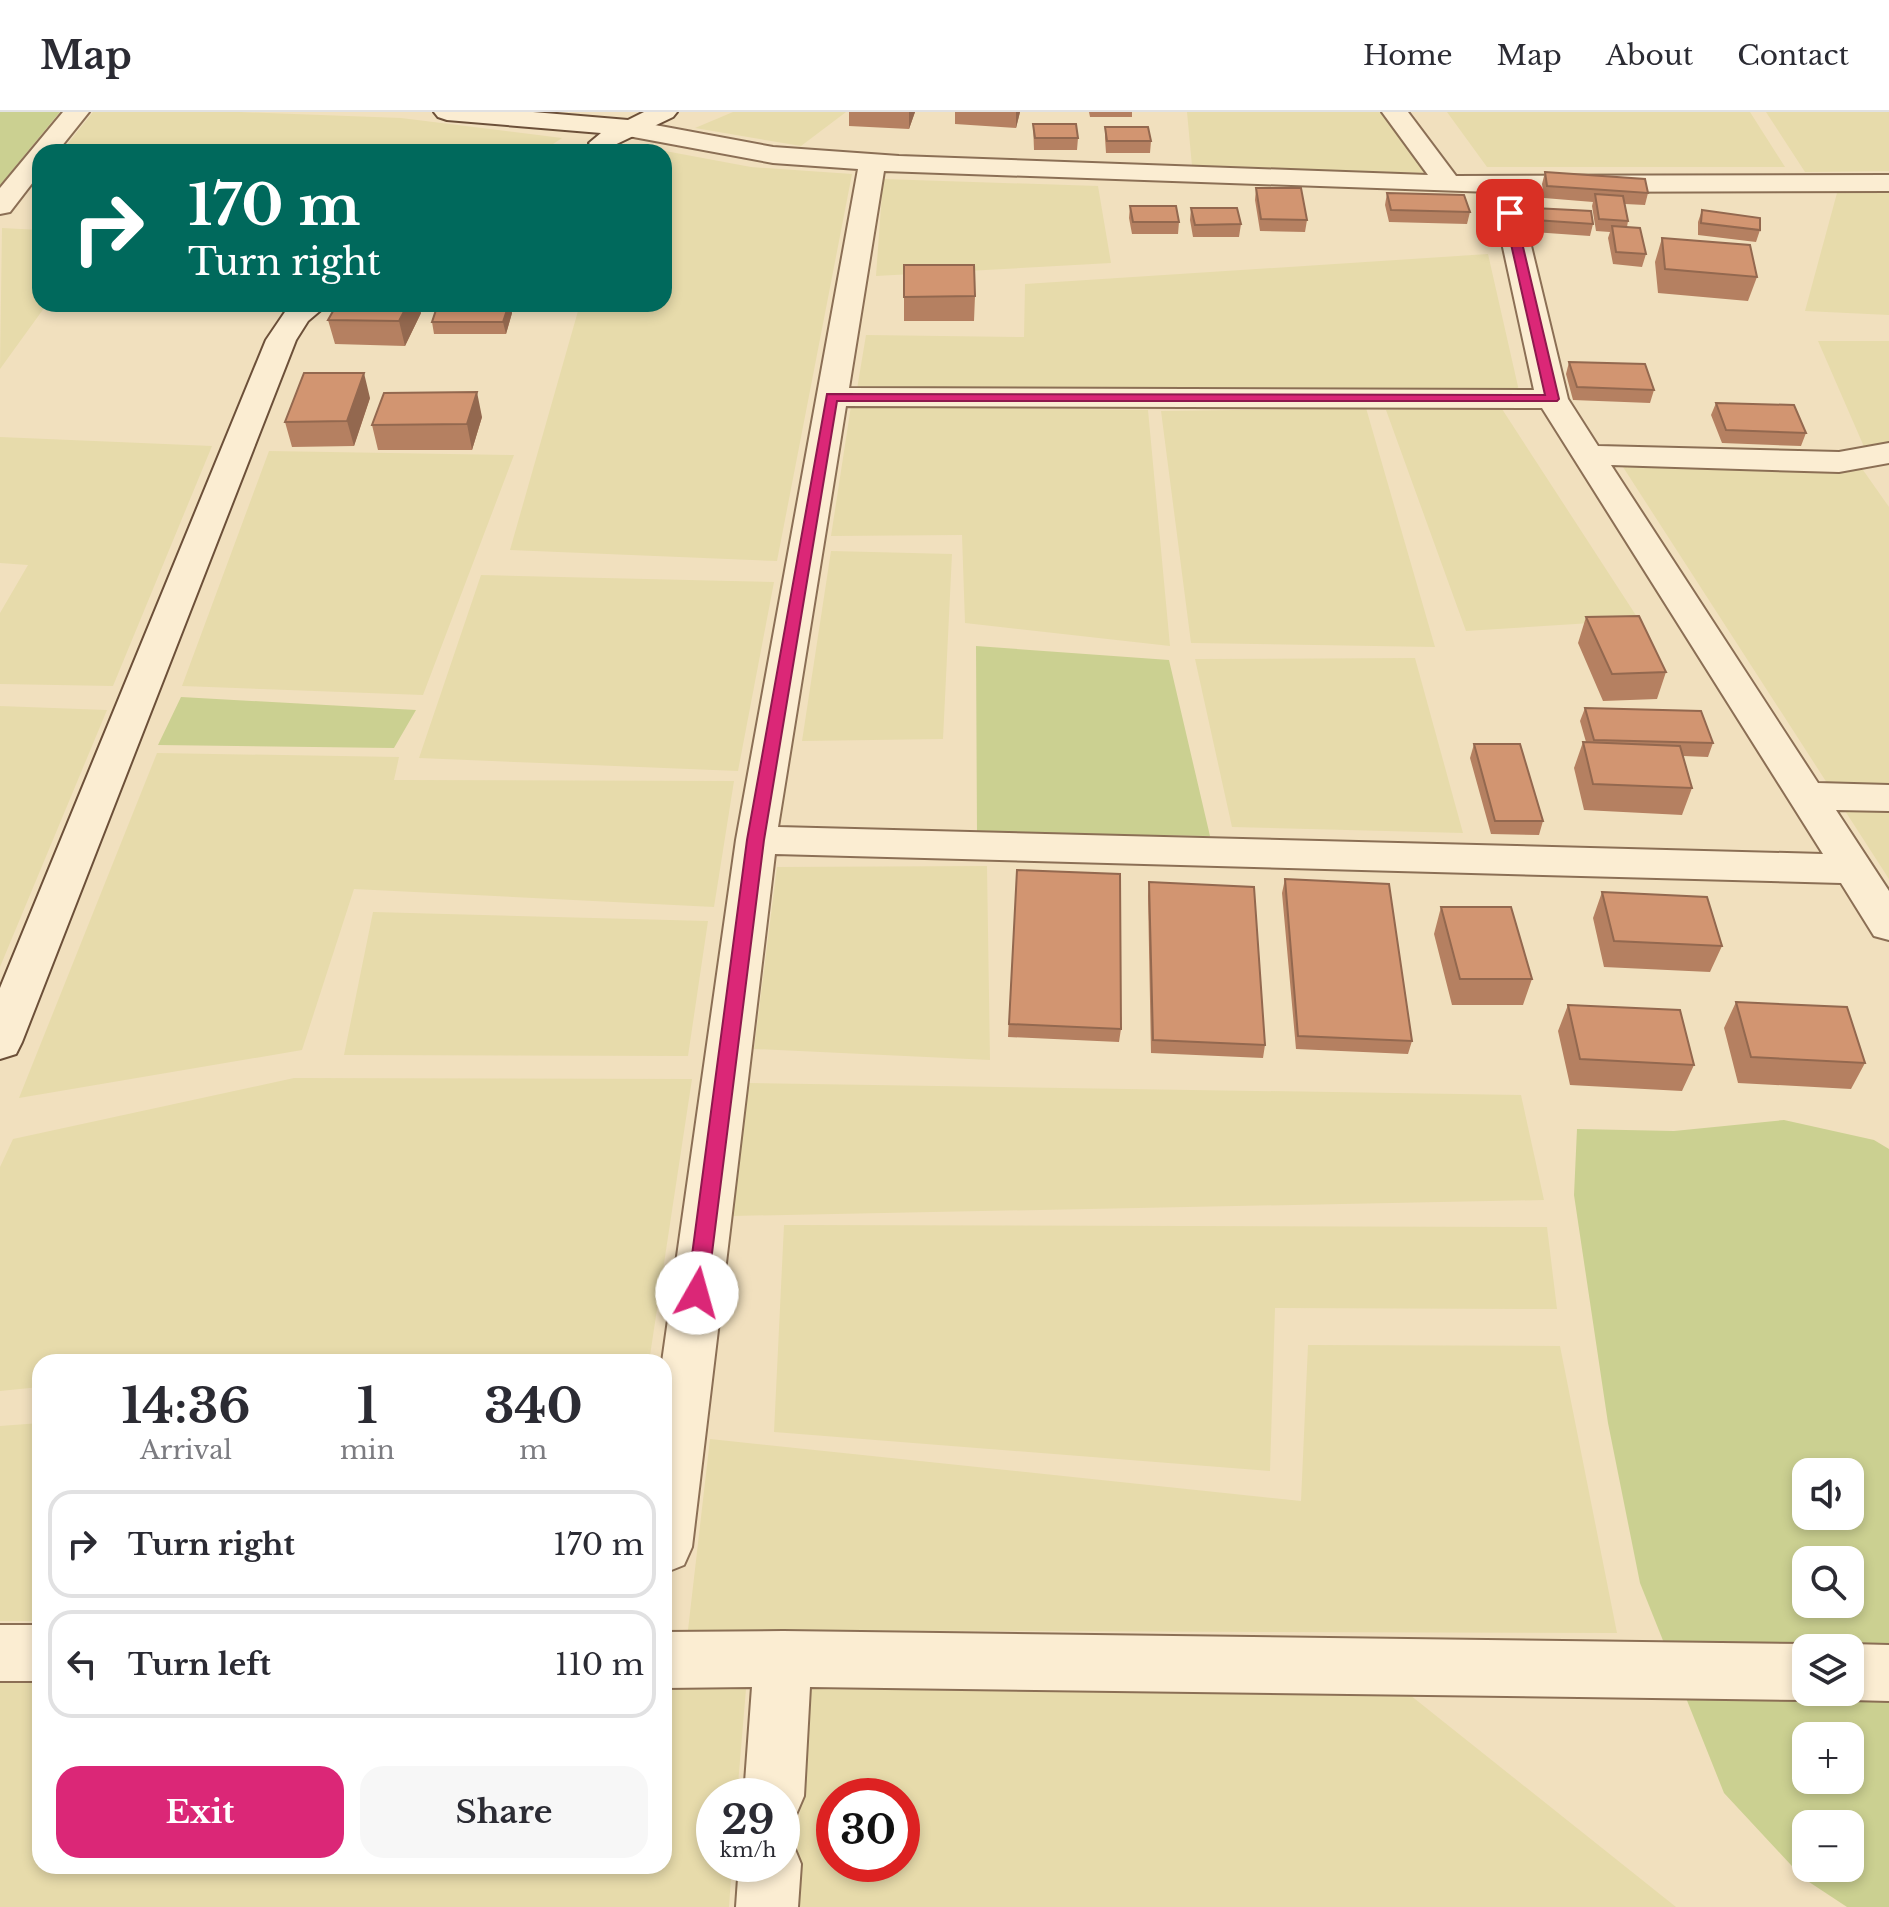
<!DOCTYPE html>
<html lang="en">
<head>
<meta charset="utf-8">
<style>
	:root { --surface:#fff; --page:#f7f7f7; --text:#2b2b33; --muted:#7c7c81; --line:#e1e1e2; --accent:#db2777 }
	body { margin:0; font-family:"Libre Baskerville",serif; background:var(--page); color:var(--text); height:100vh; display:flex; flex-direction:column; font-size:30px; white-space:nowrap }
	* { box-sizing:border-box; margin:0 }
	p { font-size:26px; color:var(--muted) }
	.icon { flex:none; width:44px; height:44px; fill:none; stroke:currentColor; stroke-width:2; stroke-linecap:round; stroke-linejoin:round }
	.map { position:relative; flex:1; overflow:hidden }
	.panel { position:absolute; left:32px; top:1242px; width:640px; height:520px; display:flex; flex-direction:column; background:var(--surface); border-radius:24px; box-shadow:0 4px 12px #0003 }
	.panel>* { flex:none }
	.top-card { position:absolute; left:32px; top:32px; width:640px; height:168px; border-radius:24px; box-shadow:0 4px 12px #0003; background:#00695c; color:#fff; overflow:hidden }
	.controls { position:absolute; left:1792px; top:1346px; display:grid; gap:16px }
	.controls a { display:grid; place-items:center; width:72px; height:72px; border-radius:16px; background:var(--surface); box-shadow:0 4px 12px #0003; font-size:40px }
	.speed { position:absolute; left:696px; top:1666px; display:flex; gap:16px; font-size:40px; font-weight:700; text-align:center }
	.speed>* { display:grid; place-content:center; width:104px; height:104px; border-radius:50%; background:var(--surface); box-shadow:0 4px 12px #0003; line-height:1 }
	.speed small { font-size:20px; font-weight:400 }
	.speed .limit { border:12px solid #d22; background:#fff; color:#111 }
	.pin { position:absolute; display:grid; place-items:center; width:68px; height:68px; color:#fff; margin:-34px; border-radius:16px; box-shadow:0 4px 12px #0006 }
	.me { position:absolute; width:88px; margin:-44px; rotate:7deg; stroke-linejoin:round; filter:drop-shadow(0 0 6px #0008) }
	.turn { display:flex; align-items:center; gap:28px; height:168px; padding:0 24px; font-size:36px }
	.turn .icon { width:104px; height:104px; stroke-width:2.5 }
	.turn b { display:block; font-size:56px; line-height:68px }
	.eta { display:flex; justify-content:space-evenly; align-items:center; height:136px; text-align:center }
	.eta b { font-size:48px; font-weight:700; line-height:56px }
	.button { display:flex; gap:16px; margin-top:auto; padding:16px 24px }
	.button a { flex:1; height:92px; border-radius:24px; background:var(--accent); color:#fff; font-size:32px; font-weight:700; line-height:92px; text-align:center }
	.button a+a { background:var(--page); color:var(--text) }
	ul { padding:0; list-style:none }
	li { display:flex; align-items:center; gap:24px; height:108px; margin:0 16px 12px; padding:0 8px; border:4px solid var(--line); border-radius:24px }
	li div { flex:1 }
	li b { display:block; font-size:30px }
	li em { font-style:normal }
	header { display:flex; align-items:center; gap:48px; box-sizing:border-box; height:112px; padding:0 40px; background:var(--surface); border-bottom:2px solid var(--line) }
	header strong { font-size:38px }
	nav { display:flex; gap:44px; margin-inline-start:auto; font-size:28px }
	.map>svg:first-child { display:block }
	.farmland { fill:#e7dbab; fill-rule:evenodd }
	.green { fill:#cbd091; fill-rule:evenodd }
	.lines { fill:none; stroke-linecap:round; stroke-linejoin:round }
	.street-casing { stroke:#8b6f55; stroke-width:4 }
	.secondary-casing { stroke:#6c5039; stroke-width:4 }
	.street { fill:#fbedd2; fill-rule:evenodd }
	.secondary { fill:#fbedd2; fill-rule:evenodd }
	.wall { fill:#b58061 }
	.shaded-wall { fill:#93684f }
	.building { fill:#d29571; stroke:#93684f; stroke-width:2 }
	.route { fill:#db2777; stroke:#8e194d; stroke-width:2 }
</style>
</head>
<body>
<header>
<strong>Map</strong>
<nav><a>Home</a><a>Map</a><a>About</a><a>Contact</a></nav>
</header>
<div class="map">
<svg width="1889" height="1795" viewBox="0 0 1889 1795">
	<rect width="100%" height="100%" fill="#f1e0be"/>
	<path class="farmland" d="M93,0H239L401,6L562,26L541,40H61Z
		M733,0H846L801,34L695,16Z
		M1187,0H1382L1428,61L1192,54Z
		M1447,0H1750L1785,55H1487Z
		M1766,0H1889V59L1805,60Z
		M649,36L751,55L852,62L777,449L510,438L580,192H664V40H641Z
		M883,67L1098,74L1111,151L876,164Z
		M1889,80V203L1805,199L1837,81Z
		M2,116L40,118V192H47L0,257Z
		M1488,142L1519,279L857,277L866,223L1024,225L1025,172Z
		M1818,229H1889V333L1865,337Z
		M851,294L1148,298L1170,534L965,511L962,423L831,424Z
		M1366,296L1435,535L1191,531L1161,299Z
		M1502,297L1639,508L1466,519L1386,298Z
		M0,325L212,334L113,574L0,572V501L28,453L0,451Z
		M269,339L514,343L423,583L182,574Z
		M1623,355L1863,358L1889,395V767Z
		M831,439L952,442L943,627L802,629Z
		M481,463L774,470L738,659L419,646Z
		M1415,546L1463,721L1232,715L1195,547Z
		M0,594L107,598L0,855Z
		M157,641L399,645L394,668L734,669L714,795L354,777L302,938L19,986Z
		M987,754L990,948L754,937L777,755Z
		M373,800L708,809L688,944L344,943Z
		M294,966L692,967L649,1250H356V1245L307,1250H40V1275L0,1279V1055L13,1027Z
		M747,971L1521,983L1544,1088L731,1104Z
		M784,1113L1547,1115L1557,1197L1275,1196L1270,1359L774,1320Z
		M1308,1233L1560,1234L1617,1521L688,1518L710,1327L1301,1389Z
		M40,1311V1509H0V1314Z
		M0,1565L40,1566V1754H664V1576L746,1577L737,1684H714V1752H732L729,1795H0Z
		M808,1577L1410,1583L1676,1795H794ZM834,1684H902V1752H834Z"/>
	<path class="green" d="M0,0H60L0,73Z
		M976,534L1169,548L1210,724L977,721Z
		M181,585L416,598L394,636L158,633Z
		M1784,1008L1874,1028L1889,1037V1795H1847L1803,1766L1724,1681L1640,1471L1608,1311L1574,1083L1577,1017L1674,1019ZM1806,1360H1850V1404H1806ZM1806,1448H1850V1492H1806ZM1806,1536H1850V1580H1806ZM1806,1624H1850V1668H1806ZM1806,1712H1850V1756H1806Z"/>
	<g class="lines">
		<g class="street-casing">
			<path id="street" d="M63,0H89L57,40H40V61L10,100L0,102V76Z
				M1382,0H1408L1456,64L1889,63V79L1518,80L1568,287L1598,334L1839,340L1889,331V351L1839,360L1611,353L1818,671L1889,673V699L1836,698L1889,779V828L1874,824L1841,771L775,742L692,1435L684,1453L664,1461L662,1250L736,728L858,57L773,51L628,24L619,21L615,16L619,11L628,8L773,35L899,44L1428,63ZM884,59L1491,80L1534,278L849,276ZM846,294L1542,296L1823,742L778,715Z
				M0,1513H40V1569H0Z
				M783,1519L1806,1532L1817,1536H1806V1580H1827L1806,1588L810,1575L804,1684L795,1705L782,1711V1684H744L752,1575L664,1576V1520Z
				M1850,1532L1889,1533V1589L1850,1588L1830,1580H1850V1536H1839Z
				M782,1726L792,1730L801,1752L798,1795H736L739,1752H782Z"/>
		</g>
		<g class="secondary-casing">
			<path id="secondary" d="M434,0H533L628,8L644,0H677L673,5L602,39L593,36L589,31L601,21L447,8L438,5Z
				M294,192H328L308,209L296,228L22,930L16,942L0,947V876L266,228L287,197Z"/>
		</g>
		<use href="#street" class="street"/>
		<use href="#secondary" class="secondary"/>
	</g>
	<path class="wall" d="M849,0H915L909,17L849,14Z
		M955,0H1020L1016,16L955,12Z
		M1089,0H1132V5H1090Z
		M1033,12L1078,26L1077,38H1034Z
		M1105,15L1151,29L1150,41H1106L1105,26Z
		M1545,60L1648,81L1645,93L1625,92L1628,109L1627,115L1646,142L1642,155L1613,152L1608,126L1610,120L1596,119L1592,94L1593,90L1544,86L1542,72Z
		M1256,76L1307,108L1305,120L1260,119L1255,88Z
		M1387,81L1470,100L1467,112L1389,110L1385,93Z
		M1130,94L1179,110L1178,122H1132L1129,106Z
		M1191,96L1241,112L1239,125H1193L1190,108Z
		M1534,96L1593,112L1590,124L1533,120L1531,108Z
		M1702,98L1760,118L1756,130L1698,123V110Z
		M1662,126L1757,165L1748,189L1658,181L1655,150Z
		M975,184L974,209H904V185Z
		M421,201L405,234L335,232L328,208Z
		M512,201L506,222H434L432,210Z
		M1569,250L1654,278L1650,291L1573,288L1566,262Z
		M370,286L354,334L292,335L285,310Z
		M1716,291L1806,321L1801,334L1722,331L1711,303Z
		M482,305L472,338H378L372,313Z
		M1586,505L1666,560L1657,587L1603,589L1578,531Z
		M1585,596L1713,631L1708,645L1683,644L1692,676L1682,703L1584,698L1574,656L1583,630H1586L1580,609Z
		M1474,632L1543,709L1539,723L1491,722L1470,646Z
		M1017,758L1121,917L1119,930L1008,925Z
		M1285,767L1412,929L1408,942L1296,937L1282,781Z
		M1149,770L1265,933L1263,946L1151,941L1148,784Z
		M1602,780L1722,834L1710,860L1604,855L1593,806Z
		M1441,795L1532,867L1523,893H1452L1434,822Z
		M1736,890L1865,951L1851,977L1738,971L1724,916Z
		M1568,893L1694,953L1682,979L1570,973L1558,919Z"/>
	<path class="shaded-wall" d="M909,0H915L909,17Z
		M1016,0H1020L1016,16Z
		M408,192H419L421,201L405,234L399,209Z
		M509,192H511L512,201L506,222L503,210Z
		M364,261L370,286L354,334L347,309Z
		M477,280L482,305L472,338L467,312Z"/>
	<path class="building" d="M1033,12H1076L1078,26H1035Z
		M1105,15H1148L1151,29H1107Z
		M375,35L411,40H369Z
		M1545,60L1645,67L1648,81L1547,74Z
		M1256,76H1301L1307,108L1261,107Z
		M1387,81L1464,83L1470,100L1391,98Z
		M1595,82L1623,84L1628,109L1599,107Z
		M1130,94H1176L1179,110H1133Z
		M1191,96H1237L1241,112L1195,113Z
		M1534,96L1591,99L1593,112L1535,108Z
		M1702,98L1760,106V118L1701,111Z
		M1612,114L1640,116L1646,142L1616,140Z
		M1662,126L1750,133L1757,165L1665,157Z
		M904,153H974L975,184L904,185Z
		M337,192H408L399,209L328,208Z
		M438,192H509L503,210H432Z
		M1569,250L1645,252L1654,278L1577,275Z
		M304,261H364L347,309L285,310Z
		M477,280L467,312L372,313L384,281Z
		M1716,291L1794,293L1806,321L1726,318Z
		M1639,504L1666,560L1612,562L1586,505Z
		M1585,596L1701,599L1713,631L1594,628Z
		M1583,630L1680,634L1692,676L1593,672Z
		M1474,632H1520L1543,709H1495Z
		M1017,758L1120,762L1121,917L1009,912Z
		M1285,767L1389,772L1412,929L1298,924Z
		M1149,770L1254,775L1265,933L1153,928Z
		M1602,780L1707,785L1722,834L1614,829Z
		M1441,795H1511L1532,867H1460Z
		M1736,890L1847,895L1865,951L1751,945Z
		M1568,893L1680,898L1694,953L1580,947Z"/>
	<path class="route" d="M1510,98L1515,101L1559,287L1557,289H837L764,728L707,1181L704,1187L697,1189L690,1187L687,1181L747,728L827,282L1545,283L1504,101Z"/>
</svg>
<div class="controls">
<a><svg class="icon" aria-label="sound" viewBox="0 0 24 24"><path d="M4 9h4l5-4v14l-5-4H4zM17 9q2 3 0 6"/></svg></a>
<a><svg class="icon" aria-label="search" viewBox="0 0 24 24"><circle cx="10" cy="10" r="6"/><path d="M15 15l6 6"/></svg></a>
<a><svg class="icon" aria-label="layers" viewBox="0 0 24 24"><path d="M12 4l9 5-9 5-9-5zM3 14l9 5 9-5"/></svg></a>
<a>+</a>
<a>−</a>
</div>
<div class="speed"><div>29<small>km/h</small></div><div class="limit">30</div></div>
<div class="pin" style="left:1510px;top:101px;background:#d93025"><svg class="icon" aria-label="arrive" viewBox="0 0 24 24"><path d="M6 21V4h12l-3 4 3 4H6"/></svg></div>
<svg class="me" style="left:697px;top:1181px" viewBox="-20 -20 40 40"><circle r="19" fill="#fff"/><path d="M0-13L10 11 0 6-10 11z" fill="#db2777"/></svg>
<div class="top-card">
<div class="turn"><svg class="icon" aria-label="right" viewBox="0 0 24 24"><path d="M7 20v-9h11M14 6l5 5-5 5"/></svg><div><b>170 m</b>Turn right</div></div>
</div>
<section class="panel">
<div class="eta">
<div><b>14:36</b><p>Arrival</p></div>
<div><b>1</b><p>min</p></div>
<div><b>340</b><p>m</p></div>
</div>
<ul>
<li><svg class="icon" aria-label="right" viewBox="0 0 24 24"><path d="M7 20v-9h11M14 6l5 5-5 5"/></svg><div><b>Turn right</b></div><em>170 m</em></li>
<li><svg class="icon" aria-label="left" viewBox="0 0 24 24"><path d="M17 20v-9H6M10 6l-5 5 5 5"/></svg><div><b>Turn left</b></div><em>110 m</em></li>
</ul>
<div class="button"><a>Exit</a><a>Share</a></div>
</section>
</div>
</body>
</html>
